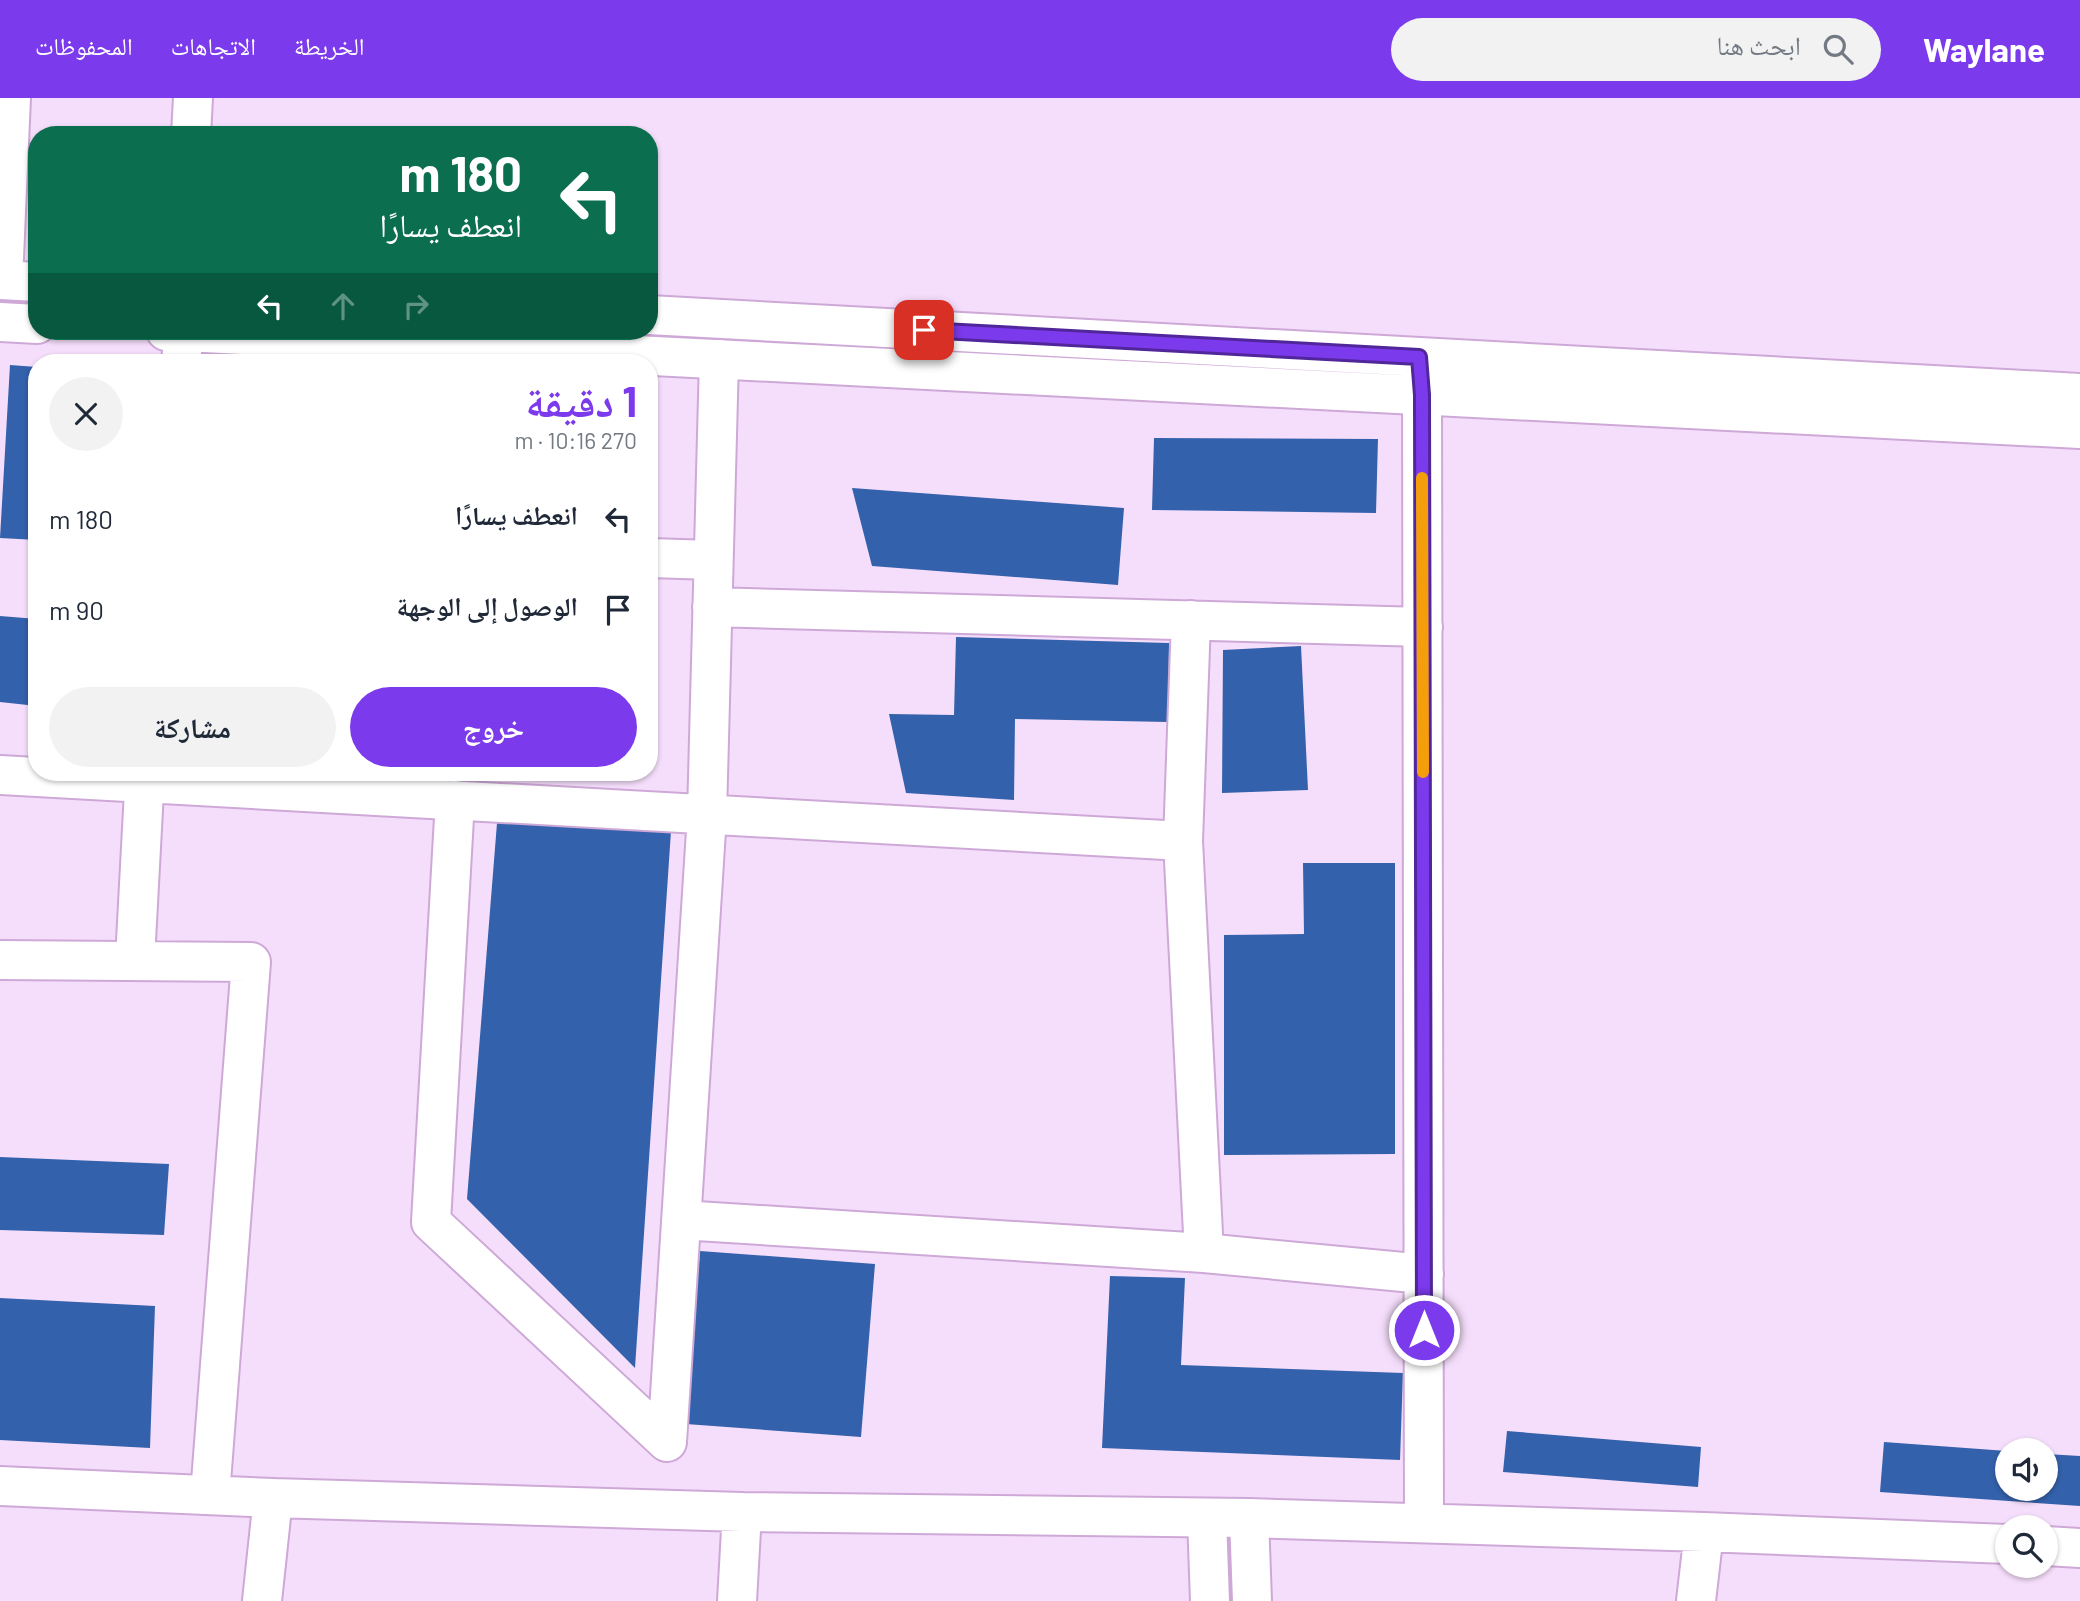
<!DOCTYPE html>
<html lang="ar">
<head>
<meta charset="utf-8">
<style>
	:root { --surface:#fff; --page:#f2f2f3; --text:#1f2937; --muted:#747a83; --accent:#7c3aed }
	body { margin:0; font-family:Barlow,"Noto Naskh Arabic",sans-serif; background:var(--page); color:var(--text); direction:rtl; height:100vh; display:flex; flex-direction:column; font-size:26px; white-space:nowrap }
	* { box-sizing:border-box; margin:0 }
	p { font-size:23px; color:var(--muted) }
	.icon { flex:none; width:38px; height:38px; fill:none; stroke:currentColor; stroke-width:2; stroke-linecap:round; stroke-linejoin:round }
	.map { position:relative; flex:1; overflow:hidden; direction:ltr }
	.side { position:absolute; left:28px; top:256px; width:630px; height:427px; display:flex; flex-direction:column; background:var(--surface); border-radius:28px; box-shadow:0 2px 5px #0004; direction:rtl }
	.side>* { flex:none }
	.guide { position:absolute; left:28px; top:28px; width:630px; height:214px; border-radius:28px; box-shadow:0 2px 5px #0004; direction:rtl; background:#0b6e4f; color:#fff; overflow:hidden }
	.buttons { position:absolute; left:1995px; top:1340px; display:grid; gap:14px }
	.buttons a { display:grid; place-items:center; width:63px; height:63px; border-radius:50%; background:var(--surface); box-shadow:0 2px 5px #0004; font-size:35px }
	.pin { position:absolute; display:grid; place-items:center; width:60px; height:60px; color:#fff; margin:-30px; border-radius:14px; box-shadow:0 4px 10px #0006 }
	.me { position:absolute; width:77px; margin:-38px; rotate:0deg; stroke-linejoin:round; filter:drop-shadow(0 0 5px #0008) }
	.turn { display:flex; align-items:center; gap:24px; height:147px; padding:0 21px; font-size:32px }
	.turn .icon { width:91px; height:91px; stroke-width:2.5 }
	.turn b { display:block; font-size:49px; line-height:60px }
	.lanes { display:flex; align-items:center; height:66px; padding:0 21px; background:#0003; justify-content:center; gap:35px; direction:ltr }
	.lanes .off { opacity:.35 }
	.round { display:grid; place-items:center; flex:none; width:74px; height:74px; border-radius:37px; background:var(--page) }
	.summary { display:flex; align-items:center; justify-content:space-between; height:119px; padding:0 21px }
	h1 { font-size:42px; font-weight:700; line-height:52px; color:var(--accent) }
	.button { display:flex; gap:14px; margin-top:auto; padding:14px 21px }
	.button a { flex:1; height:80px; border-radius:42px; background:var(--accent); color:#fff; font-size:28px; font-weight:700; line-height:80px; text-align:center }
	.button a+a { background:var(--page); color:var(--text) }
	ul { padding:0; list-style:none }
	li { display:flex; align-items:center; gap:21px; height:91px; padding:0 21px }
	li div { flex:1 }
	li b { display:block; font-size:26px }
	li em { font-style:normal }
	header { display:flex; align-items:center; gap:42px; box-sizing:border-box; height:98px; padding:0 35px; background:var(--accent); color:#fff }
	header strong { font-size:33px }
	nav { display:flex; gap:38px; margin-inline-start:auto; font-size:24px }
	.search { width:490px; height:63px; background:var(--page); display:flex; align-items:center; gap:18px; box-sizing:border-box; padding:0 24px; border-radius:38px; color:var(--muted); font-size:26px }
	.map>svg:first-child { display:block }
	.building { fill:#3461ab }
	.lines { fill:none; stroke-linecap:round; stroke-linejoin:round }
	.minor-casing { stroke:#cea9d7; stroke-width:42 }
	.tertiary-casing { stroke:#cea9d7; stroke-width:42 }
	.minor { stroke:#fff; stroke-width:38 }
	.tertiary { stroke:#fff; stroke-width:38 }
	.route-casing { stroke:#51269a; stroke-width:18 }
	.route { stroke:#7c3aed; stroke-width:12 }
	.slow { stroke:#f59e0b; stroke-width:12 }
</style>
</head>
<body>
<header>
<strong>Waylane</strong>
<div class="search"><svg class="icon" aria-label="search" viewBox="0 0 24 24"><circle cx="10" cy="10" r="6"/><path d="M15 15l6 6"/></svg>ابحث هنا</div>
<nav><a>الخريطة</a><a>الاتجاهات</a><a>المحفوظات</a></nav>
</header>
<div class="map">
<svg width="2080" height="1503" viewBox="0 0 2080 1503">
	<rect width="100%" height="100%" fill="#f5defb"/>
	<path class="building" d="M10,267L37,269V442L0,440Z
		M1154,340L1378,341L1376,415L1152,412Z
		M852,390L1124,410L1118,487L872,468Z
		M0,518L37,521V608L0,604Z
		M956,539L1169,545L1168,624L1015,621L1014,702L906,695L889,616L954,617Z
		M1301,548L1308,692L1222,695L1223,552Z
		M497,725L671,733L635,1270L467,1101Z
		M1303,765H1395V1056L1224,1057V837L1304,836Z
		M0,1059L169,1066L164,1137L0,1132Z
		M700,1153L875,1166L861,1339L686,1326Z
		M1110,1178L1185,1180L1181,1267L1403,1275L1400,1362L1102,1350Z
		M0,1200L155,1208L150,1350L0,1342Z
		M1507,1333L1701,1349L1698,1389L1503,1374Z
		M1884,1344L2007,1353V1391H2046V1356L2080,1358V1408L1880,1394Z"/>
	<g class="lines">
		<g class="minor-casing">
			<path id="minor" d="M191,37L193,0
				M3,182L11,0
				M181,264L184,234
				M1420,265L1422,297L1424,1425
				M649,460L713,462
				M712,509L1423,529
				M1191,522L1183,743L1204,1155
				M0,677L1183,743
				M455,702L431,1124L667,1344
				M0,862L251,864L210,1397
				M135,862L145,674
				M681,1122L1204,1155L1424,1176
				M667,1344L707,717L719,261
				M0,1388L273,1400L742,1414L1249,1420L1704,1434L2007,1446
				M2046,1448L2080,1450
				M262,1503L273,1400
				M737,1503L742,1414
				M1696,1503L1704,1434"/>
		</g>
		<g class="tertiary-casing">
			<path id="tertiary" d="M0,182L37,184
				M649,217L2080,295
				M0,224L37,226
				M166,233L2080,331
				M1207,1420L1210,1503
				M1249,1420L1252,1503"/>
		</g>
		<use href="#minor" class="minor"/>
		<use href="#tertiary" class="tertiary"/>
	</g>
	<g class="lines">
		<g class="route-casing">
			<path id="route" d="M924,232L1419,259L1422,297L1424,1232"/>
		</g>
		<use href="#route" class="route"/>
		<path class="slow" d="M1422,380L1423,674"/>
	</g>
</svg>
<div class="buttons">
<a><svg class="icon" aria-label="sound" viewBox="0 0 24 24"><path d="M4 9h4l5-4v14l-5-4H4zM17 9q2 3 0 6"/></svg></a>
<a><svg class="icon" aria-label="search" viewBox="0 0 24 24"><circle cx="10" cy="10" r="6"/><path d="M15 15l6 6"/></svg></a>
</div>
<div class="pin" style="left:924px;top:232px;background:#d93025"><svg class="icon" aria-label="arrive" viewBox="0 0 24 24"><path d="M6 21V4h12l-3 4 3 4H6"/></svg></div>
<svg class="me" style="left:1424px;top:1232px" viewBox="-20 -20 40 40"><circle r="17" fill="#7c3aed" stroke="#fff" stroke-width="3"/><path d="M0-11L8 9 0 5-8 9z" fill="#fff"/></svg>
<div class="guide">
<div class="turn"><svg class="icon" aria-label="left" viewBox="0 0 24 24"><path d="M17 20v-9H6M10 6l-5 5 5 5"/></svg><div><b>180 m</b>انعطف يسارًا</div></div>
<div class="lanes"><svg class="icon" aria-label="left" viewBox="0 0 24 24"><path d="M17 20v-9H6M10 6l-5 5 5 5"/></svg><svg class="icon off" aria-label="ahead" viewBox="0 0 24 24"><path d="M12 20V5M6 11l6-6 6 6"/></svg><svg class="icon off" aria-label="right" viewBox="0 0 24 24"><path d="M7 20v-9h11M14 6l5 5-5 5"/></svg></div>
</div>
<section class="side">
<div class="summary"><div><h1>1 دقيقة</h1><p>270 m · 10:16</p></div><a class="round"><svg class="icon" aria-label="close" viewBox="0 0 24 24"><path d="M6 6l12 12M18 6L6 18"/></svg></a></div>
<ul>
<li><svg class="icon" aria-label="left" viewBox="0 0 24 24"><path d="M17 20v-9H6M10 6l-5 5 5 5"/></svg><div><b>انعطف يسارًا</b></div><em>180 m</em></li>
<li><svg class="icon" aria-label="arrive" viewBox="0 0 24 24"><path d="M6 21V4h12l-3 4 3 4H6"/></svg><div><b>الوصول إلى الوجهة</b></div><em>90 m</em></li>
</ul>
<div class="button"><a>خروج</a><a>مشاركة</a></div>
</section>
</div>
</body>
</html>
